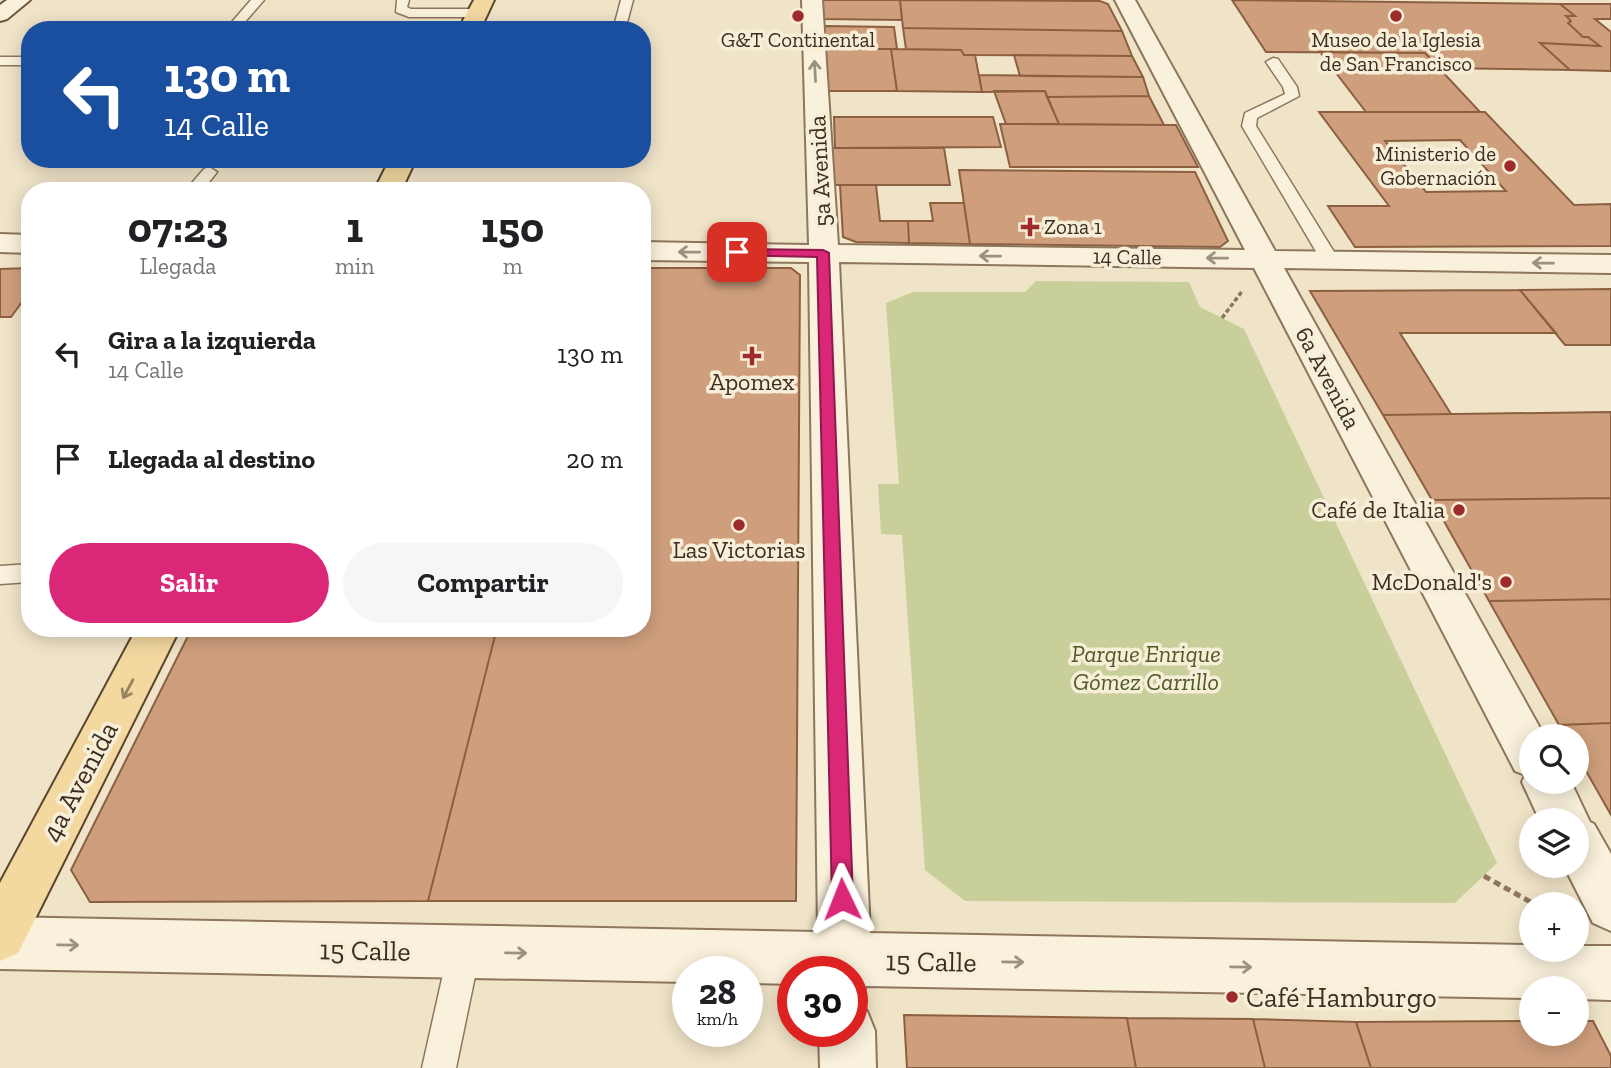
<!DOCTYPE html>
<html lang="es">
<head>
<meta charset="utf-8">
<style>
	:root { --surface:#fff; --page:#f6f6f6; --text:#202124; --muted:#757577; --accent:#db2777 }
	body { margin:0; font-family:"Zilla Slab",serif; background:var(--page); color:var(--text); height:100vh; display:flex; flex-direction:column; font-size:26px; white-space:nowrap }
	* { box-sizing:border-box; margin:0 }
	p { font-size:23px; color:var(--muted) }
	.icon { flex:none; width:38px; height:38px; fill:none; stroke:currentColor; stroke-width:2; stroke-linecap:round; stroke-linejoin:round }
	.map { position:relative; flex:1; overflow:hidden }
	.drawer { position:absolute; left:21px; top:182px; width:630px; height:455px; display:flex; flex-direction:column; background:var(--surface); border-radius:28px; box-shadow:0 4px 18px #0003 }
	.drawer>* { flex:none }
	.hud { position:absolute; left:21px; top:21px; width:630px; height:147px; border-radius:28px; box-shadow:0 4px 18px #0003; background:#1a4fa0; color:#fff; overflow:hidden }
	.tools { position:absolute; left:1519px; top:724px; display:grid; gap:14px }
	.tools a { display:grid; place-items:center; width:70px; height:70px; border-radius:50%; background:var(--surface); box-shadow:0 4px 18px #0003; font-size:35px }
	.speed { position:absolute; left:672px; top:956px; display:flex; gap:14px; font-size:35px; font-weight:700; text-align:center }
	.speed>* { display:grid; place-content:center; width:91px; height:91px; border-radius:50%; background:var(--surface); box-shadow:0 4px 18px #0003; line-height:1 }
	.speed small { font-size:18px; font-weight:400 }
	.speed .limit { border:10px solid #d22; background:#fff; color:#111 }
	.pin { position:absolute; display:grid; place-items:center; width:60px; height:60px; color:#fff; margin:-30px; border-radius:14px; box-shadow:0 4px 10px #0006 }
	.me { position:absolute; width:77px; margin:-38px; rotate:358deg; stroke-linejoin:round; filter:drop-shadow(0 0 5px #0008) }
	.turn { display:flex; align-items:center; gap:24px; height:147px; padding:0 28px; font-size:32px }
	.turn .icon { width:91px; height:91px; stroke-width:2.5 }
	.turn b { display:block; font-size:49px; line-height:60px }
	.eta { display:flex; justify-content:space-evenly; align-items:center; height:119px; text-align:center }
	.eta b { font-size:42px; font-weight:700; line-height:49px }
	.button { display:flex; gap:14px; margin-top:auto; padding:14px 28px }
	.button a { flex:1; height:80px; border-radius:42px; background:var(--accent); color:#fff; font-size:28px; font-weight:700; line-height:80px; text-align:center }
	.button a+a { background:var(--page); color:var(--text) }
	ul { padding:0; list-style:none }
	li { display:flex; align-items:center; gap:21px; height:105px; padding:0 28px }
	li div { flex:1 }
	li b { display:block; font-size:26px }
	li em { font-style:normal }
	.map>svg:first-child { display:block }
	.green { fill:#c9cf9b }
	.building { fill:#cf9f7d; stroke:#8d5f41; stroke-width:2; fill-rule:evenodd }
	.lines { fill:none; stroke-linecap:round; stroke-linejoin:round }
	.lane-casing { stroke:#8d765c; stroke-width:3 }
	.street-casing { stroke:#8d765c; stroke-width:4 }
	.secondary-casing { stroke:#6f573f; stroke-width:4 }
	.primary-casing { stroke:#5b4430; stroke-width:4 }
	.path-far1 { stroke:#8d765c; stroke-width:3.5; stroke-dasharray:4.5 2.5; stroke-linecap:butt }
	.path { stroke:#8d765c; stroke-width:5; stroke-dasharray:7 4.5; stroke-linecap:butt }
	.lane { fill:#faf1dc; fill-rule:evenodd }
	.street { fill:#faf1dc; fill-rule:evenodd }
	.secondary { fill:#faf1dc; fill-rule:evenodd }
	.primary { fill:#f3d9a0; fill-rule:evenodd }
	.oneway { stroke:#9c907e }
	.oneway2 { stroke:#988460 }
	.route { fill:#db2777; stroke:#8e194d; stroke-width:2 }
	.poi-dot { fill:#9e2a2b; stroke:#f7eed8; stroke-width:2.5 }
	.labels { text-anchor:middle; stroke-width:7; stroke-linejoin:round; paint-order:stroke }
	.far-poi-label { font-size:21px; fill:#3d2e20; stroke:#f7eed8 }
	.far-street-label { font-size:21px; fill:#3d2e20; stroke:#f7eed8 }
	.street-label { font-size:24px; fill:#3d2e20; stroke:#f7eed8 }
	.poi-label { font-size:24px; fill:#3d2e20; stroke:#f7eed8 }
	.park-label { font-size:24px; font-style:italic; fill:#4d5a26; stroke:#f7eed8 }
	.near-street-label { font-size:28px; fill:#3d2e20; stroke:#f7eed8 }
	.near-poi-label { font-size:28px; fill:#3d2e20; stroke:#f7eed8; text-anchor:start }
</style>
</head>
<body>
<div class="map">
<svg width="1611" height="1068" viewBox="0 0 1611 1068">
	<rect width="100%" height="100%" fill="#f0e4c8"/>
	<path class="green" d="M1036,281L1189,282L1200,307L1244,329L1497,863L1455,903L965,901L925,870L902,535L881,534L878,484H899L886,303L913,292H1025Z"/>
	<path class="building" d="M823,0H900L902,20L822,19Z
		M900,0L1100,1L1108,4L1122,31L903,28Z
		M1232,0L1560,4L1575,16H1566L1571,21L1568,23L1583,37H1588L1600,46L1540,43L1570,70L1440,68L1425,53L1266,52Z
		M1560,4H1611V19H1595L1611,32V71L1570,70L1540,43L1600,46L1588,37H1583L1568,23L1571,21L1566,16H1575Z
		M825,26L894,27L897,49H825Z
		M903,28L1122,31L1132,56L964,55L961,50L906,49Z
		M825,49H891L897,91H828Z
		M891,49L961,50L964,55H975L982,92L897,91Z
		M1320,52L1425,53L1480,112H1366Z
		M1014,55L1132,56L1143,77L1020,76Z
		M979,75L1143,77L1149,96L1047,97L1045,91L982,92Z
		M994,91H1045L1059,124H1006Z
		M1149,96L1164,125L1059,124L1047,97Z
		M1319,112H1485L1574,205L1611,204V246L1355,247L1328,206H1389ZM1460,140L1506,191L1426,192L1385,141Z
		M834,117H993L1001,147L835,148Z
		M1000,124L1176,125L1198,167H1010Z
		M831,148H944L950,185H831Z
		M959,170L1195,172L1228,241L1220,247L970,244Z
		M840,185H876L880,221H908L909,243L856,242L843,237Z
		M930,203H964L970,244L909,243L908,221H933Z
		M30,268V291L11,317H0V269Z
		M642,268H791L800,275L796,901H428L497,628H642Z
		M1611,289V345H1565L1520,290Z
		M1520,290L1556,333H1400L1451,414L1383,415L1310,291Z
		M1611,412V498L1432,500L1383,415Z
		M1611,498V599L1489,601L1432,500Z
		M1611,599V723L1559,725L1489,601Z
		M192,628H497L428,901L90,902L71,870Z
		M1611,723V815L1577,755V737H1566L1559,725Z
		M904,1015L1127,1018L1136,1068H907Z
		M1127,1018L1253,1019L1265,1068H1136Z
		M1253,1019L1356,1022L1371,1068H1265Z
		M1531,1021V1034H1577V1021H1593L1611,1056V1068H1371L1356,1022Z"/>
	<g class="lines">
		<g class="lane-casing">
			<path id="lane" d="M251,0H264L238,30H225Z
				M397,0H409L407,7L411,9H477L483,13L477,17H409L396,12Z
				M621,0H633L625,30H613Z
				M0,57H30V65H0Z
				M1273,58L1278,59L1297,87L1299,96L1257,118L1256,126L1339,260L1336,264L1330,265L1321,260L1242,126L1245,113L1285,94L1283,87L1266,62Z
				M209,167L217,172L202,191H185L204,169Z
				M30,564V582L0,584V566Z
				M464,936L475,941L480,952L456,1068H422L448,952L453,941Z"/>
		</g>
		<g class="street-casing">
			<path id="street" d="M802,0H822L838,245L1245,250L1115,0H1135L1275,251L1611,255V273L1284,268L1545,737H1531V782H1571L1590,822L1594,824L1611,854V931L1593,923L1564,866H1577V821H1540L1522,782L1525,775L1515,771L1254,268L839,262L870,933L1531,945V950H1577V946H1611V1000L1577,999V989H1531V998L866,986L864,990L852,995V971H793V984L747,983V971H688V982L0,969V917L818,932L809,262L642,260V242L809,245Z
				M0,234L30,235V253L0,252Z
				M852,1006L867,1011L875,1031L876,1068H820L819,1031H852Z"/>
		</g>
		<g class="secondary-casing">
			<path id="secondary" d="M7,0H30L7,19L0,21V5Z"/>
		</g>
		<g class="primary-casing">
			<path id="primary" d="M474,0H494L480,30H458Z
				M390,159H416L401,191H374Z
				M137,628H180L18,953L0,961V883Z"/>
		</g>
		<path class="path-far1" d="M1222,318L1243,290"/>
		<path class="path" d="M1484,876L1536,905"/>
		<use href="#lane" class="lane"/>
		<use href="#street" class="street"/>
		<use href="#secondary" class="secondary"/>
		<use href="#primary" class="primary"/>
	</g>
	<defs><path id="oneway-shaft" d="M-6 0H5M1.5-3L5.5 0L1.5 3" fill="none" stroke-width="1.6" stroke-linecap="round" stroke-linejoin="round" transform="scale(1.75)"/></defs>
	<g class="oneway">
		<use href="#oneway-shaft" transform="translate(815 71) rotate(-93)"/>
		<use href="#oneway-shaft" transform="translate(689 252) rotate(-179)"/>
		<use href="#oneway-shaft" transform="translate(990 256) rotate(-179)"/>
		<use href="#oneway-shaft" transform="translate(1217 258) rotate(-179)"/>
		<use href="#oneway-shaft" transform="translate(1543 263) rotate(-179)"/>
		<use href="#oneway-shaft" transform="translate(68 945) rotate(1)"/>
		<use href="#oneway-shaft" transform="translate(516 953) rotate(1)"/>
		<use href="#oneway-shaft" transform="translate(1013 962) rotate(1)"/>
		<use href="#oneway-shaft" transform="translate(1241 967) rotate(1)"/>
	</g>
	<use class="oneway2" href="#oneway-shaft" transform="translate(128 689) rotate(118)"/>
	<path class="route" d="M737,249L823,250L829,253L853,899L850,907L842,910L835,907L832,899L817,257L733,255L731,252Z"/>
	<g class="poi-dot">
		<circle cx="798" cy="16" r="7"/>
		<circle cx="1396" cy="16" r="7"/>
		<circle cx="1510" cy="166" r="7"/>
		<path d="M1026.5 216.5h7v7h7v7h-7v7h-7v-7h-7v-7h7z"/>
		<path d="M748.5 345.5h7v7h7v7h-7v7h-7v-7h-7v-7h7z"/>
		<circle cx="1459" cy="510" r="7"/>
		<circle cx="739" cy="525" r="7"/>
		<circle cx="1506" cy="582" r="7"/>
		<circle cx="1232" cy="997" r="7"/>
	</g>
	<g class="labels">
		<g class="far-poi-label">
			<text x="798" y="47">G&amp;T Continental</text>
			<text x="1396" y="47">Museo de la Iglesia<tspan x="1396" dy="24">de San Francisco</tspan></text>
			<text x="1496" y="161" text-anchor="end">Ministerio de<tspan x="1496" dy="24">Gobernación</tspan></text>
			<text x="1044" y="234" text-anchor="start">Zona 1</text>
		</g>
		<g class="far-street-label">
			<text transform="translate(1127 257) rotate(1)" y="7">14 Calle</text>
		</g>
		<g class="street-label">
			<text transform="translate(820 171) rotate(-93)" y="8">5a Avenida</text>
			<text transform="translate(1328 378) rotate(62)" y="8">6a Avenida</text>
		</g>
		<g class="poi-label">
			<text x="752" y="390">Apomex</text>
			<text x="1445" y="518" text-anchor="end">Café de Italia</text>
			<text x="739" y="558">Las Victorias</text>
			<text x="1492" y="590" text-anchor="end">McDonald's</text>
		</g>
		<g class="park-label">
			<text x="1146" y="662">Parque Enrique<tspan x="1146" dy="28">Gómez Carrillo</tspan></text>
		</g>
		<g class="near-street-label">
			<text transform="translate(79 781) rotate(-62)" y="10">4a Avenida</text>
			<text transform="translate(365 950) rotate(1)" y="10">15 Calle</text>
			<text transform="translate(931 961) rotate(1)" y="10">15 Calle</text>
		</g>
		<g class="near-poi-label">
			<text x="1246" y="1007">Café Hamburgo</text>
		</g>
	</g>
</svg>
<div class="tools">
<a><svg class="icon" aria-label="search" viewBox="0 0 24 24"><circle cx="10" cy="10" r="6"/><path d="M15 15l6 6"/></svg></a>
<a><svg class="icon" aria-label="layers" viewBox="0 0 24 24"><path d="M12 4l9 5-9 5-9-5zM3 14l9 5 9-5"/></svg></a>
<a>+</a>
<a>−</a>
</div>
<div class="speed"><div>28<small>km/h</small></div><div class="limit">30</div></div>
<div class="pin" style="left:737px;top:252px;background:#d93025"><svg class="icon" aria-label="arrive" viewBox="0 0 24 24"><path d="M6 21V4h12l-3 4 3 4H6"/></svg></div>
<svg class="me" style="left:842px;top:899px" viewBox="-20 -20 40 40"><path d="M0-17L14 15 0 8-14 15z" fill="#db2777" stroke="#fff" stroke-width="4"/></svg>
<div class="hud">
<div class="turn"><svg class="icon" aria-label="left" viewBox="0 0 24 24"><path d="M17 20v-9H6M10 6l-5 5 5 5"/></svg><div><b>130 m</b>14 Calle</div></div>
</div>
<section class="drawer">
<div class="eta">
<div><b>07:23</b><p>Llegada</p></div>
<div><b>1</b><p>min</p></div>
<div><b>150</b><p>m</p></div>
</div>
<ul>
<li><svg class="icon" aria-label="left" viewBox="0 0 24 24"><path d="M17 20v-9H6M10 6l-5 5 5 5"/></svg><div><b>Gira a la izquierda</b><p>14 Calle</p></div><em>130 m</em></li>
<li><svg class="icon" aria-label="arrive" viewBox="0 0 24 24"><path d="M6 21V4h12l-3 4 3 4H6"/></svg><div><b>Llegada al destino</b></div><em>20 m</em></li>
</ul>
<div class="button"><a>Salir</a><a>Compartir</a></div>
</section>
</div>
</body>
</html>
